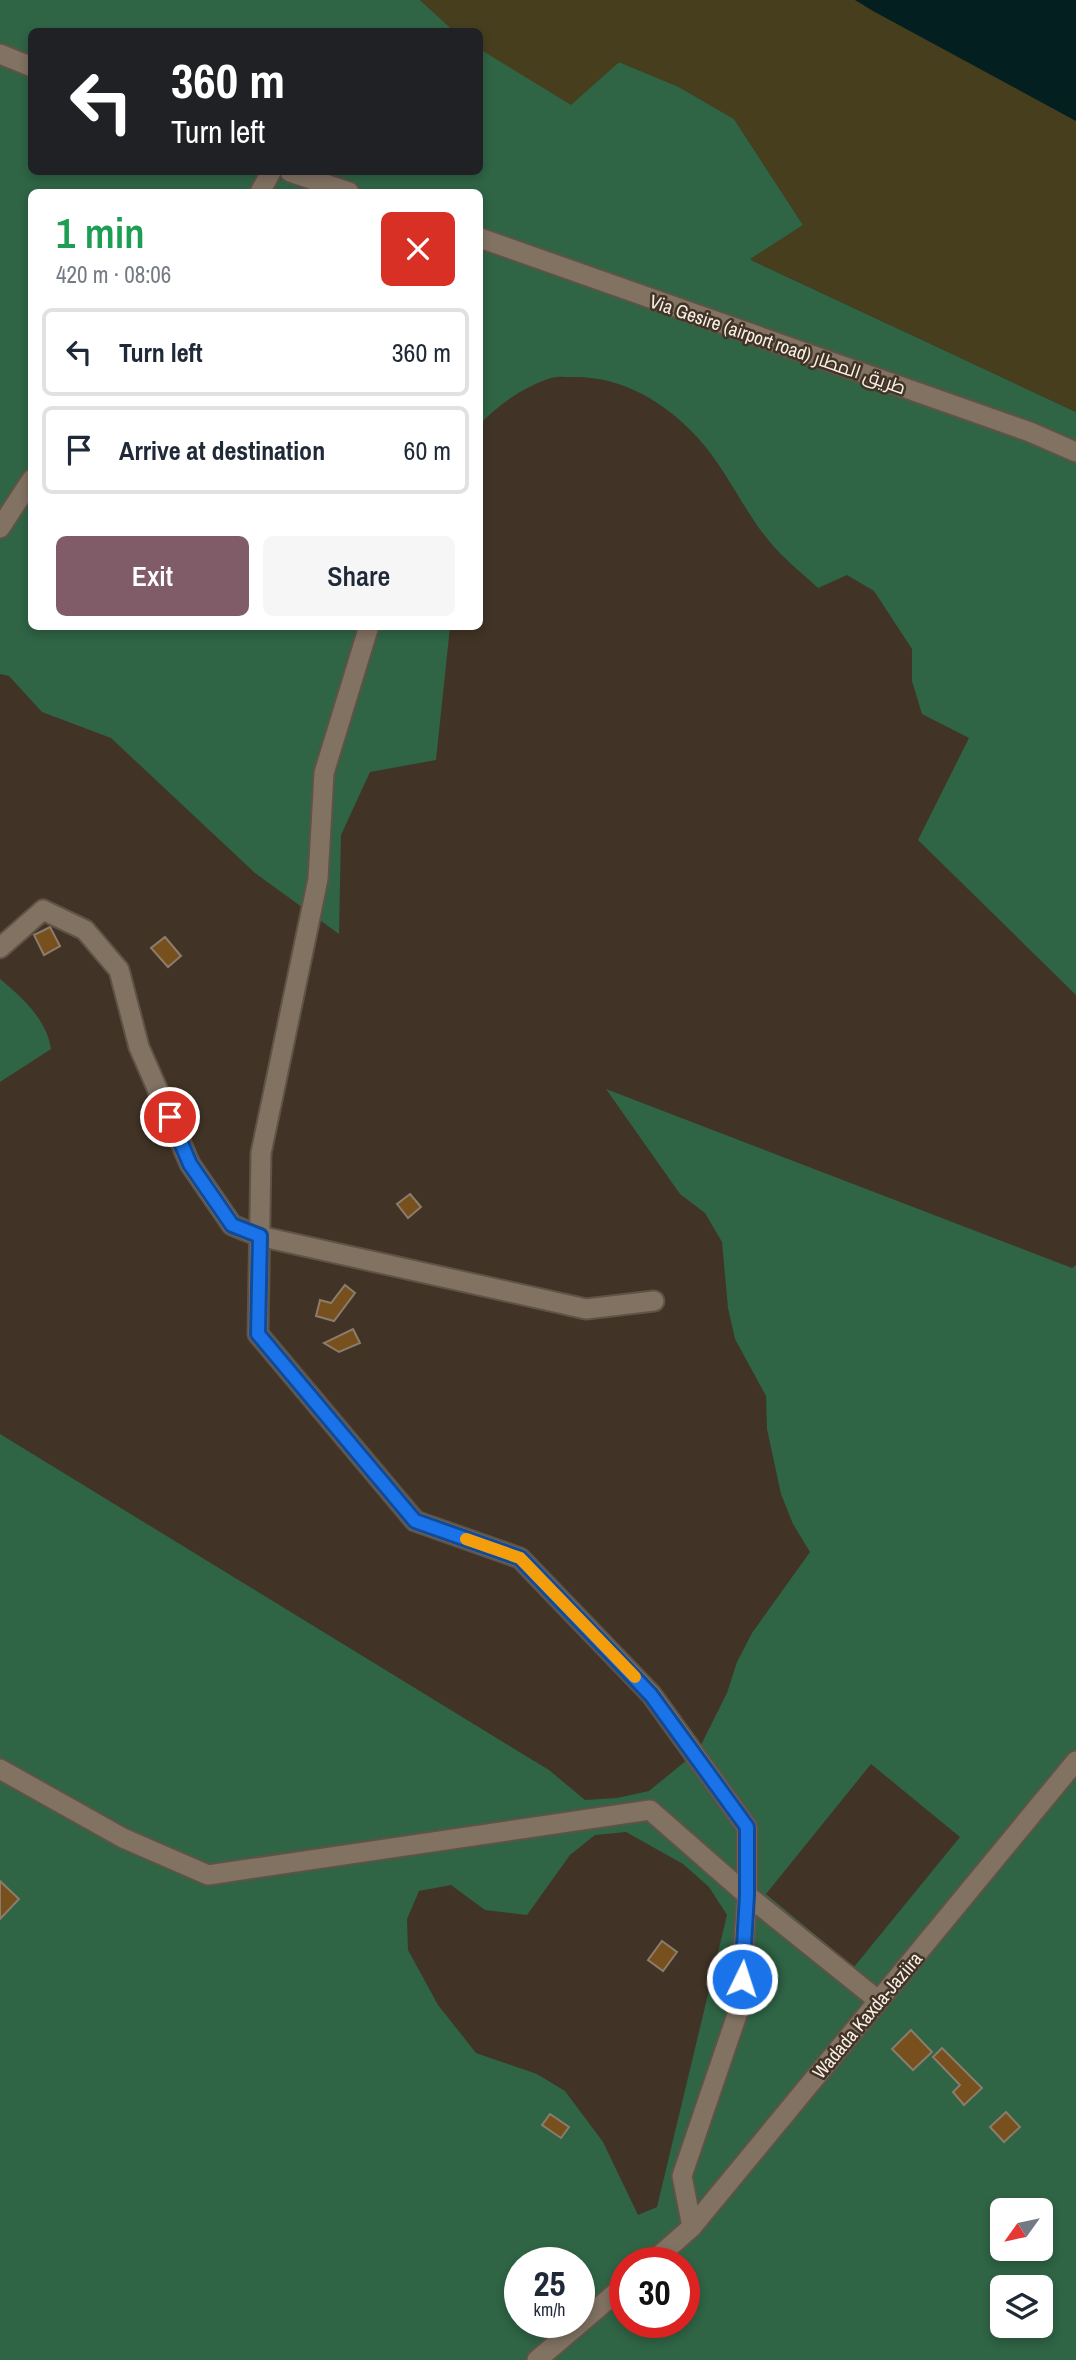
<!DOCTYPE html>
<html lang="en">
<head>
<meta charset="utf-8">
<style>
	:root { --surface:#fff; --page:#f6f6f7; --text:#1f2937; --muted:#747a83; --line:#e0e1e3; --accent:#7f5c68 }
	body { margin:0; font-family:"Archivo Narrow",Cairo,sans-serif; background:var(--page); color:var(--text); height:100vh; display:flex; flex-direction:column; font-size:26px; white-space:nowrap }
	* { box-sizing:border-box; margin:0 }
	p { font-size:23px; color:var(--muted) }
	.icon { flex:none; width:38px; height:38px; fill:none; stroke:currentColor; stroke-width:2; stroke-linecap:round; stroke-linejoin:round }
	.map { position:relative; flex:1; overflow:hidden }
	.sheet { position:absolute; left:28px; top:189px; width:455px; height:441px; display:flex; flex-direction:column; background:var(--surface); border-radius:10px; box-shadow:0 4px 10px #0003 }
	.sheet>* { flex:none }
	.hud { position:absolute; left:28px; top:28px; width:455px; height:147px; border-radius:10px; box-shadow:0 4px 10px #0003; background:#202124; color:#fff; overflow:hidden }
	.needle { width:46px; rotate:237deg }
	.tools { position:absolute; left:990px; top:2198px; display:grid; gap:14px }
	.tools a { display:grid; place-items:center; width:63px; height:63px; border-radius:10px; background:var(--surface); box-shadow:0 4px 10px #0003; font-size:35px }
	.speed { position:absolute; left:504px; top:2247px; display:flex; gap:14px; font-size:35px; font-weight:700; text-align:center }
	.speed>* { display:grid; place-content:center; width:91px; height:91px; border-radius:50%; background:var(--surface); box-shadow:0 4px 10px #0003; line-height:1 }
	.speed small { font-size:18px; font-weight:400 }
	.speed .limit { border:10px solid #d22; background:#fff; color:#111 }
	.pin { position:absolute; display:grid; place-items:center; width:60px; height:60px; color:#fff; margin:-30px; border:4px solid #fff; border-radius:50%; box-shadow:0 2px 7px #0007 }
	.me { position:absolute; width:77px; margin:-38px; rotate:4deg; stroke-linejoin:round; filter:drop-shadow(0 0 5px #0008) }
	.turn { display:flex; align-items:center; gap:24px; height:147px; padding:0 28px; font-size:32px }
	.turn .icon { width:91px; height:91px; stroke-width:2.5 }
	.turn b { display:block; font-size:49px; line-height:60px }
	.round { display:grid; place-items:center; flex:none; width:74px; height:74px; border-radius:10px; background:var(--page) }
	.summary { display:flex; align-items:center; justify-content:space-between; height:119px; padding:0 28px }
	h1 { font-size:42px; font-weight:600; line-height:52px; color:#1e9e55 }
	.button { display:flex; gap:14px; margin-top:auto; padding:14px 28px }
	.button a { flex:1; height:80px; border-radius:10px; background:var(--accent); color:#fff; font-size:28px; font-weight:600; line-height:80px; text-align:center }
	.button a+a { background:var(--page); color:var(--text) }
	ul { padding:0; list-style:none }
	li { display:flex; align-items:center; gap:21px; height:88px; margin:0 14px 10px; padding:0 14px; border:4px solid var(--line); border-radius:10px }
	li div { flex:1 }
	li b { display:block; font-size:26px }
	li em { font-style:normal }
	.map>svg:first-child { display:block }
	.green { fill:#2f6445; fill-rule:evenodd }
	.sand { fill:#473e1e }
	.water { fill:#041f20 }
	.building { fill:#78501e; stroke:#8b7c6b; stroke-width:2 }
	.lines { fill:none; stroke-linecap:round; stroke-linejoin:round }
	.minor-casing { stroke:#5e5346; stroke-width:23 }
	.tertiary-casing { stroke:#5e5346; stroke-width:23 }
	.secondary-casing { stroke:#5e5346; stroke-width:23 }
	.minor { stroke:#817262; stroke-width:19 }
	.tertiary { stroke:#817262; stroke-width:19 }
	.secondary { stroke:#817262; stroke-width:19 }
	.route-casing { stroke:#114b97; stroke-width:18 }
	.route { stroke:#1a73e8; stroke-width:12 }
	.slow { stroke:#f59e0b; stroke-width:12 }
	.labels { text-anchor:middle; stroke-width:5; stroke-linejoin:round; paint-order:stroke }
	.street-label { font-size:19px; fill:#f8efe6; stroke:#413426 }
</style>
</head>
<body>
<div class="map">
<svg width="1076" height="2360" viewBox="0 0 1076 2360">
	<rect width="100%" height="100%" fill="#413426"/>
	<path class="green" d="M0,0H420L454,31L32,32V172H480V49L571,104L619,62L679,87L734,119L803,225L751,260L1076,412V995L918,840L969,738L922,714L912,681V649L874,591L847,575L818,588C804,575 788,562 775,548C745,515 728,471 698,438C665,402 622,376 572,377C565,377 558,376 551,378C523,387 500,404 480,424V192H32V626L450,627L436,760L370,772L341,835L339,934L255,873L111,738L42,712L9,676L0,674Z
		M0,979C22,997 47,1020 51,1049L0,1082Z
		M606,1089L1072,1268L1076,1265V2360H0V1434L549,1770L585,1800L617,1798L649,1791L698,1751L727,1693L737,1662L752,1633L810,1552L793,1524L781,1494L767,1429L766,1396L735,1339L728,1308L722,1242L705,1213L680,1194ZM871,1764L960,1837L854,1967L766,1894ZM626,1832L683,1864L709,1887L727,1915L657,2207L638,2215L603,2142L565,2091L537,2074L476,2053L438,2005L408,1950L407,1919L419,1891L451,1885L485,1910L527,1915L570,1855L595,1835ZM1003,2210H1041V2249H1003ZM520,2263H579V2322H520ZM625,2263H684V2322H625ZM1003,2287H1041V2326H1003Z"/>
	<path class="sand" d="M420,0H855L1076,121V412L750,259L803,225L734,119L679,87L619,62L571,105L480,49V32L454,31Z"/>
	<path class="water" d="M855,0H1076V121L873,11Z"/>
	<path class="building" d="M50,927L60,946L44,955L34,935Z
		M165,937L181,956L168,967L151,948Z
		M410,1194L421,1207L408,1218L397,1204Z
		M345,1285L355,1293L334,1321L316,1316L320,1300L331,1303Z
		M353,1329L360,1343L339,1352L324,1343Z
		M0,1881L19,1899L0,1919Z
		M662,1941L677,1952L663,1971L648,1960Z
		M911,2030L932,2052L913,2070L892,2049Z
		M942,2048L982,2088L964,2105L953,2092L960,2085L933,2057Z
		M1006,2112L1020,2127L1004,2142L990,2127Z
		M550,2114L569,2127L561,2138L542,2125Z"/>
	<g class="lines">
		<g class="minor-casing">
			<path id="minor" d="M260,192L271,172
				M0,528L32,479
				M369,626L324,773L318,879L261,1153L258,1334L415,1521L520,1558L651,1694L747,1827V1895L740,2006L682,2176L692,2227
				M0,948L43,910L85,930L119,970L139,1047L190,1164L232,1225L259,1236L586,1309L654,1301
				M0,1769L123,1838L208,1875L650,1810L747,1895L879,2001"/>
		</g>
		<g class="tertiary-casing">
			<path id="tertiary" d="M651,2263L692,2227L1076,1761
				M537,2360L625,2285"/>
		</g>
		<g class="secondary-casing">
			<path id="secondary" d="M0,54L32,67
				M290,172L349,192
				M480,238L1030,432L1076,452"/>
		</g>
		<use href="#minor" class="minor"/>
		<use href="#tertiary" class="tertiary"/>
		<use href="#secondary" class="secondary"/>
	</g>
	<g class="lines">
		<g class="route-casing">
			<path id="route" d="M170,1117L190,1164L232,1225L260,1236L258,1334L415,1521L520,1558L651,1695L747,1827V1895L742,1979"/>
		</g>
		<use href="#route" class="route"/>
		<path class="slow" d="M466,1539L520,1558L635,1677"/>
	</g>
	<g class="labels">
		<g class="street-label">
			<text transform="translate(778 344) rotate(19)" y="7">Via Gesire (airport road) طريق المطار</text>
			<text transform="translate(867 2015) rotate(-50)" y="7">Wadada Kaxda-Jaziira</text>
		</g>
	</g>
</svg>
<div class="tools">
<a><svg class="needle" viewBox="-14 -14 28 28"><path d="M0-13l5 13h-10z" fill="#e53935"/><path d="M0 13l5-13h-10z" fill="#747a83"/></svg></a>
<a><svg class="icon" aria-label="layers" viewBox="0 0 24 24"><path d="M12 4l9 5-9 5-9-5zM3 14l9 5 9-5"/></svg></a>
</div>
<div class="speed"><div>25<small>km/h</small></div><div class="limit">30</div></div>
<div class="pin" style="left:170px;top:1117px;background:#d93025"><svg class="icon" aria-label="arrive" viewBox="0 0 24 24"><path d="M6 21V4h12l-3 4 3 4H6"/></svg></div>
<svg class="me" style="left:742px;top:1979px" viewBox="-20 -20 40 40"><circle r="17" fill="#1a73e8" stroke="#fff" stroke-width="3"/><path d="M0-11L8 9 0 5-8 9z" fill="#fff"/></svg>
<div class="hud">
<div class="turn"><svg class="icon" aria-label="left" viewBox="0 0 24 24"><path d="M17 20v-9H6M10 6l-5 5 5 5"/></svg><div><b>360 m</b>Turn left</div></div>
</div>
<section class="sheet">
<div class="summary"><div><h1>1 min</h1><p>420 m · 08:06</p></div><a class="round" style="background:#d93025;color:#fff"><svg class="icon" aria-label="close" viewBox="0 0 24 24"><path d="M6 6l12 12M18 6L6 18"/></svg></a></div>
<ul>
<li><svg class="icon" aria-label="left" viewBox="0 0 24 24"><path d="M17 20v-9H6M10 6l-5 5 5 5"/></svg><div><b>Turn left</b></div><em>360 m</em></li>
<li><svg class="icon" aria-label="arrive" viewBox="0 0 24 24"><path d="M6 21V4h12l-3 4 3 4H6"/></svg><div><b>Arrive at destination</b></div><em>60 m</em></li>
</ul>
<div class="button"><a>Exit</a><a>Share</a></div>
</section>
</div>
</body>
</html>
